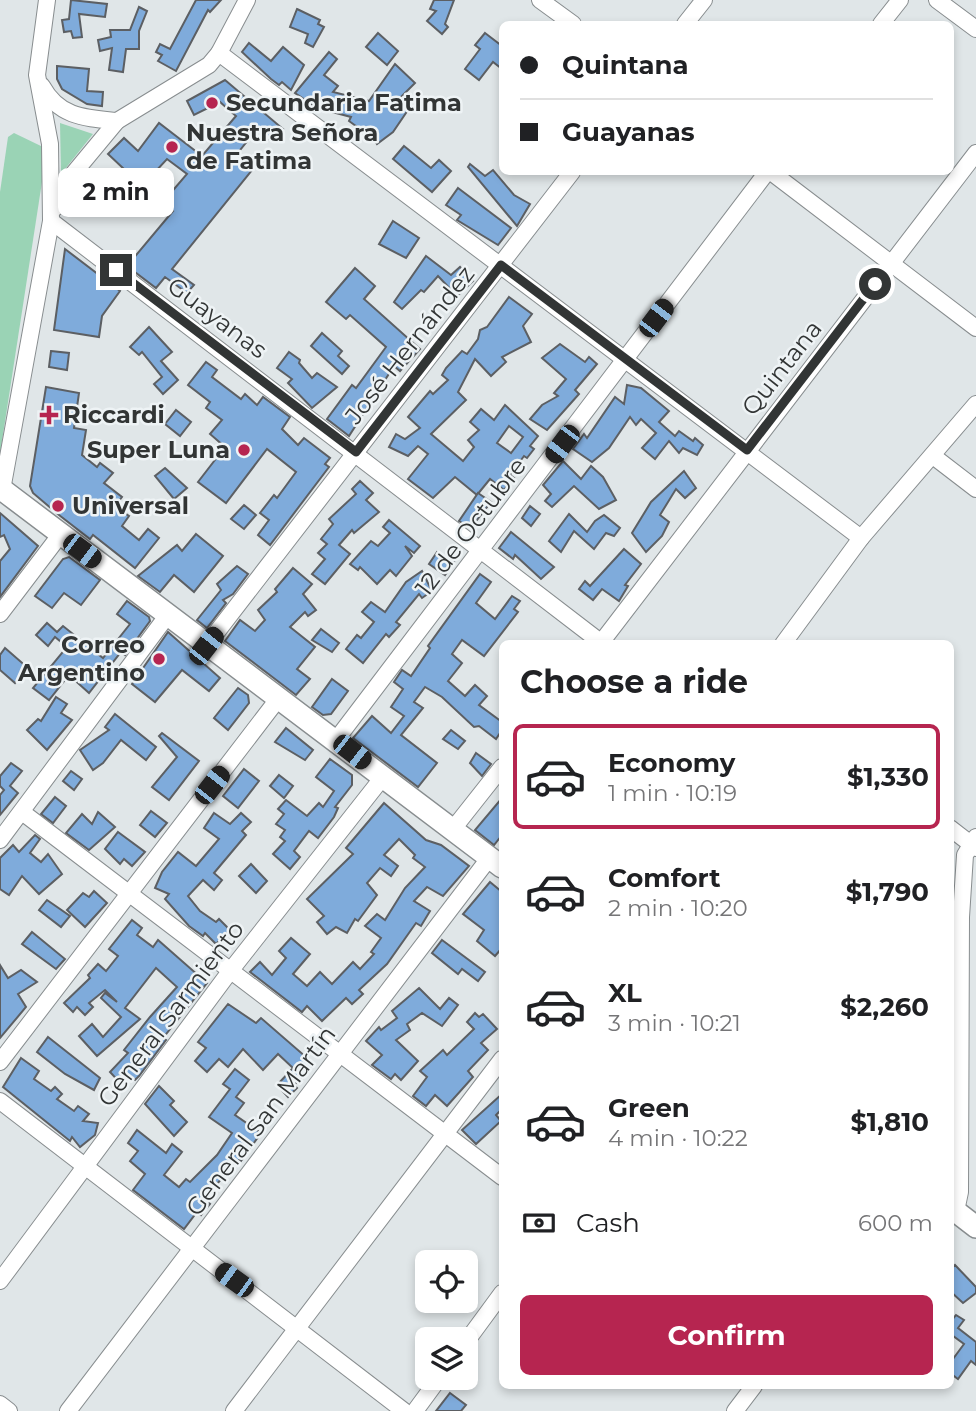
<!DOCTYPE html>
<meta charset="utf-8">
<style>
body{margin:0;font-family:Montserrat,sans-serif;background:#f6f6f6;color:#202124;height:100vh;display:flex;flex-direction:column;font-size:26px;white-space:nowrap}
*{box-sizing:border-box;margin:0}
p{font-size:23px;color:#757577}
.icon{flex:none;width:38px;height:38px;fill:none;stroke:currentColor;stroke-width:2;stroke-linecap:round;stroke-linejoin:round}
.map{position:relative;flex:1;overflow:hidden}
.drawer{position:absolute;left:499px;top:640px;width:455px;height:749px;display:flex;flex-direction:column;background:#fff;border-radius:10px;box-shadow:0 4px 10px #0003}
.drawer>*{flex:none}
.top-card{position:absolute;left:499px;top:21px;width:455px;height:154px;border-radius:10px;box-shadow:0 4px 10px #0003;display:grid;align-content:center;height:154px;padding:0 21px;background:#fff}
.buttons{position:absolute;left:415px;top:1250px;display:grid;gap:14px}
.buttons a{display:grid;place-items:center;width:63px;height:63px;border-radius:10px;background:#fff;box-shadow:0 4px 10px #0003;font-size:35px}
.end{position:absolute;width:32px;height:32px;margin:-16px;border:9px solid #323535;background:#fff;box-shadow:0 0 0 4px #fff}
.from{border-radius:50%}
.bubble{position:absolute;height:49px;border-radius:10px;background:#fff;box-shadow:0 4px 10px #0003;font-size:23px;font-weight:700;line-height:49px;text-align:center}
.car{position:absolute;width:21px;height:42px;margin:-21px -10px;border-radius:9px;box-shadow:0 0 5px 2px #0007;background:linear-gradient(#222 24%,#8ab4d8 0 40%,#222 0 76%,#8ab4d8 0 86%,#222 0)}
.top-card b{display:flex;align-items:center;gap:24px;height:66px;font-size:26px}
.top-card b+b{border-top:2px solid #e0e0e0}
.top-card i{width:18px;height:18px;background:#202124}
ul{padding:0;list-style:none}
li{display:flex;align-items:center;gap:21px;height:105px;margin:0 14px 10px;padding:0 7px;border:4px solid transparent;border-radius:10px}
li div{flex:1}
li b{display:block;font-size:26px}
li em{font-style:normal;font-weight:700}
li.active{border-color:#b62550}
li>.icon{width:63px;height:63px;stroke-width:1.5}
h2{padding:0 21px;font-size:32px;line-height:84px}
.pay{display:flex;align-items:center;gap:18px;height:77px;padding:0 21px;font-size:26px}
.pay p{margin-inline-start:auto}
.button{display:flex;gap:14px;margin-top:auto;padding:14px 21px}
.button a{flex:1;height:80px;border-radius:10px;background:#b62550;color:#fff;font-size:28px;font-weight:700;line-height:80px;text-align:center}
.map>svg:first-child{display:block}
</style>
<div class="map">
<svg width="976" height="1411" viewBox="0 0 976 1411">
<rect width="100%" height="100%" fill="#e0e6e8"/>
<g fill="#9ad3b5">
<polygon points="60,123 93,134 61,174"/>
<polygon points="14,133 43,147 44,169 0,454 0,192 8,137"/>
</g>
<g fill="#7fabdb" stroke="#5c5f63" stroke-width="2" fill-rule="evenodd">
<polygon points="71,0 107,4 105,17 79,14 82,37 73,38 71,31 64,32 62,20 69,19"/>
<polygon points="196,0 221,0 210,12 208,10 176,71 158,61 162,55 156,52 160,44 170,49"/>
<polygon points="434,0 454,0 445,24 448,27 442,34 427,21 436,11 430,9"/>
<polygon points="139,7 147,11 139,31 139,49 126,49 123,72 109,70 112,48 100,51 98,40 111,37 110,30 130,30"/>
<polygon points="297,9 320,20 318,24 324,27 313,47 305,43 308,34 290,27"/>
<polygon points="378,33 398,51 387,65 366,47"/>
<polygon points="485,33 502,46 502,69 493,62 479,80 465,69 480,49 475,45"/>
<polygon points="249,43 271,61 283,47 304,65 291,90 282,82 279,85 271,79 242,52"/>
<polygon points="329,52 337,59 324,75 338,86 333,92 369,101 395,64 415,83 397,101 408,110 393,132 377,144 369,132 367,134 349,121 351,117 317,108 295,93"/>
<polygon points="57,66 89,69 87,91 103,92 102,106 87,104 62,89 57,79"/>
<polygon points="225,80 283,129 271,141 257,129 236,155 253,169 172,269 194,285 187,293 165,277 156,288 127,266 173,211 159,198 165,191 169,195 187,174 167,159 142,186 108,154 124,138 138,151 159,123 202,156 236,116 220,102 194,115 187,101"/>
<polygon points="404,146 431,168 439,160 451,171 432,192 393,159"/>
<polygon points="470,164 485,176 493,170 514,195 530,204 517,226 468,167"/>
<polygon points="458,188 511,228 498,245 457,220 461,215 446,205"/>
<polygon points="393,221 419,238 406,258 379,244"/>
<polygon points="65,249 120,291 102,316 99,337 54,330"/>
<polygon points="426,256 451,275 460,267 473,281 457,296 438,276 424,292 421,290 402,309 394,302"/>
<polygon points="355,268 375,286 364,299 420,349 400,371 394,366 349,436 327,419 352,385 356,388 386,347 350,315 346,319 326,302"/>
<path d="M509,297L532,314L523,326L531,342L502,357L506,362L491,376L475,359L458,392L466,400L431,434L463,461L474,447L468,440L479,430L470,422L481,409L494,420L505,405L538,436L530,446L534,449L527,458L524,456L510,475L514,478L504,490L490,479L477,495L455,477L433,498L408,479L428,454L418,446L408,456L389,447L396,434L405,439L420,428L408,417L430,391L433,394L448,380L442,375L446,368L462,351L467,354L478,339L480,330L487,327ZM509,426L523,437L511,453L497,443Z"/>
<polygon points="149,327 172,352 161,361 178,380 163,394 154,384 162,377 142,352 139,355 130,347"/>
<polygon points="322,333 342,351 338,356 349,366 342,374 311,346"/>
<polygon points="560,344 585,362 589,357 597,364 575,390 579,394 547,430 530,419 542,405 558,396 554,393 566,379 542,358"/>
<polygon points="51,351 69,353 67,370 49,367"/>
<polygon points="289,352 300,360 299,363 312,378 317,373 337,387 312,408 288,383 292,379 277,368"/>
<polygon points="206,362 217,370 212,377 241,399 245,394 257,405 263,397 290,417 282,429 298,445 304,438 330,458 325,464 329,467 270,545 258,535 269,520 260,513 274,495 277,498 296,472 267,449 226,503 198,482 225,447 210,434 222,420 206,408 210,402 188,385"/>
<polygon points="627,385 641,388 669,411 659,422 675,436 679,431 693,441 695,438 703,445 697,455 683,448 679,453 669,441 655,459 642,448 656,433 641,419 636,425 630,417 609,448 592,462 573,449 584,434 587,438 615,397 624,404"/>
<polygon points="46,387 79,393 74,428 86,430 82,455 97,467 100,463 113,473 104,483 122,497 115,506 129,516 122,526 139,540 148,529 159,538 135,568 93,535 90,539 59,515 33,493 30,486"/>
<polygon points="176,410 191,422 180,436 165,424"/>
<polygon points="563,461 581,479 591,466 603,477 616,500 599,509 574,486 552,507 545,501 551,494 543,485"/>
<polygon points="165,468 187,488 174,499 155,476"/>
<polygon points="684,471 696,488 685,498 676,489 660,515 669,522 662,536 646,552 632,533 651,502"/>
<polygon points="360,481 373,493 366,500 379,512 354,533 352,530 339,545 350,554 325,584 312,574 325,559 318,553 327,544 321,539 333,524 329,519 356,494 352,489"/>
<polygon points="478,493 491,502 473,525 467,526 459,521"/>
<polygon points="244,505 256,515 244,529 231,519"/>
<polygon points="530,506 540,514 531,526 522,518"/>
<polygon points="0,513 38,546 0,597 0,561 10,549 4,535 0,537"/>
<polygon points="569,514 587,532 595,521 604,515 620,528 614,536 606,533 594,549 574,531 561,552 549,541"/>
<polygon points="389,520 420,546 414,553 405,546 412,556 396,576 390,570 377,584 360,567 358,570 350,564 371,541 378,546 390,533 383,527"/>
<polygon points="511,532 554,567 541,579 515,555 513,559 499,548"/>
<polygon points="196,534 223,556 194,592 174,575 160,592 138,576 177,545 182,551"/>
<polygon points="624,549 641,564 625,585 628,586 619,601 602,589 593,600 579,589 585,581 590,586"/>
<polygon points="437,552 454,562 445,575 429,564"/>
<polygon points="69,557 100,580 81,605 64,593 52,608 35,596 63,559"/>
<polygon points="237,566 248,574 233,594 223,600 226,603 207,628 197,620 221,590 217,584"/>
<polygon points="293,568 312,584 303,594 316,610 308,616 305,612 290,627 315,647 297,669 310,679 296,695 225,641 240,620 255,631 265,620 258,610 277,592 275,589"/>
<polygon points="422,571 432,591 422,598 419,594 396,622 400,625 389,637 386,634 363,663 346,649 357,635 361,638 374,622 362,612 371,602 385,612 406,582"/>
<polygon points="480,574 491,582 476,603 495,619 512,596 520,601 514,609 518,612 484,656 462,640 452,654 462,663 448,681 465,696 475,685 487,696 479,705 502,722 502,730 496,739 479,726 474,727 442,697 425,687 414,702 423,708 401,735 437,763 418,787 353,738 372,716 391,733 404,716 391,707 403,689 394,682 402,670 411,676 430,648 428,646"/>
<polygon points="127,601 149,617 150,621 125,655 121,652 89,693 69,675 49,700 33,688 67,647 55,637 48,646 36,635 47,623 57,632 63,626 103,658 130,624 117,614"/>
<polygon points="321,629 339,643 332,652 312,640"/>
<polygon points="168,632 220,678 209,691 182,670 155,702 132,684"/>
<polygon points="5,648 28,668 15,683 0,670 0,655"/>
<polygon points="332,679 348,691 331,714 323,715 312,707"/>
<polygon points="238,688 248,695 249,703 228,730 214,718"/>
<polygon points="56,697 67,704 61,713 72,720 47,750 27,730 38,719 41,721"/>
<polygon points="115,714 156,747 146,760 121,740 103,763 93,770 80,750 109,730 105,727"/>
<polygon points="286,728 313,750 305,760 275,742"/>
<polygon points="451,730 465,741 458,749 443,739"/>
<polygon points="162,733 199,761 169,800 152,787 177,757 159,736"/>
<polygon points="476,753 491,764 482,776 470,763"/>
<polygon points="330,759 352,775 352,785 335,807 338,808 334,817 318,838 309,831 294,851 300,857 290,869 273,854 285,841 280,837 285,830 276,824 284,814 278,809 286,800 307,816 319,803 323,807 334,791 316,777"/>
<polygon points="11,763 22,771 10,786 18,793 0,815 0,795 4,790 0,786 0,776"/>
<polygon points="244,769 259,781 238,808 223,796"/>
<polygon points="71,771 82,779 74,790 63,781"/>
<polygon points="279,775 293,786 284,798 270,786"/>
<polygon points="55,797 66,806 53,823 41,814"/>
<polygon points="502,798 502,835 494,845 475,830"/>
<polygon points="384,803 426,840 441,845 469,866 443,896 427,887 414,901 430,911 421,926 416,923 387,964 359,990 363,994 352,1004 346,998 322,1021 307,1006 302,1012 250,972 260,962 272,975 286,958 279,951 291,938 310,954 293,974 307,986 320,972 332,984 353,962 360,969 374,954 371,952 381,938 365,926 377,914 385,920 405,888 425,867 413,858 415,855 399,839 384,855 398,866 391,876 380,868 367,883 377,895 358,921 355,919 347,933 336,927 327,934 317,922 324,916 307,899 353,854 346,848"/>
<polygon points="151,811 167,823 155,837 140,825"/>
<polygon points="98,812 115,827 89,850 66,833 82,814 92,824"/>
<polygon points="214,813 230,824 241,813 251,822 242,831 246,835 214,873 222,880 214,890 203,880 188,896 200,911 216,922 219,919 230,930 216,944 205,933 203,936 189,926 165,899 169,894 155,888 162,872 178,852 196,866 219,839 204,828"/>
<polygon points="118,832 145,852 132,866 124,859 120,864 105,849"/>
<polygon points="35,835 40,839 30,853 41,862 48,854 62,874 39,894 22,876 9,895 0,889 0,858 13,845 19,852"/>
<polygon points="251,864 267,881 256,893 239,876"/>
<polygon points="490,882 502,892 502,948 495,956 477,941 484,930 463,914"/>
<polygon points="94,891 107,903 85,927 67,910 83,893 89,897"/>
<polygon points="47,900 70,916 61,927 39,910"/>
<polygon points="132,920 142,928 137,935 153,947 158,940 207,983 163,1038 166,1040 139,1076 135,1080 130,1076 123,1086 110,1072 128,1053 124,1050 150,1017 177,987 156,968 125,1008 140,1019 97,1056 79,1036 92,1024 103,1037 121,1017 101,998 105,993 117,1002 105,990 89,1003 93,1007 85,1015 77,1007 73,1012 64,1003 90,978 88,975 98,964 106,971 118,956 109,949"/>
<polygon points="32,932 65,959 56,969 22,944"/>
<polygon points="442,940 485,972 478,981 462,969 458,974 432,953"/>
<polygon points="0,965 8,978 21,970 37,982 18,994 26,1007 0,1038"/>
<polygon points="419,988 440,1009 449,998 458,1005 442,1026 422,1013 407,1024 410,1030 396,1040 418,1061 401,1080 395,1074 391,1079 372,1065 382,1055 366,1041 379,1027 381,1030 397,1018 392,1011"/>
<polygon points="228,1004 256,1023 261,1018 314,1064 294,1085 297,1088 288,1097 277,1085 293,1068 278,1054 263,1070 243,1049 228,1067 219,1059 207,1072 195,1061 206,1048 198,1042"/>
<polygon points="475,1013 479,1017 483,1014 497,1029 481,1043 488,1050 468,1071 473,1077 447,1106 435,1095 426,1106 413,1096 427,1077 420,1071 443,1050 447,1055 474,1029 467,1022"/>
<polygon points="48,1037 100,1078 94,1090 65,1074 37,1052"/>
<polygon points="21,1058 39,1071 34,1079 51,1091 55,1087 62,1094 57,1099 74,1111 78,1106 89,1114 83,1121 98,1123 95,1135 80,1147 72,1137 70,1141 3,1087"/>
<polygon points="235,1069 249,1080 236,1097 244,1103 235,1115 261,1133 241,1161 239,1160 214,1187 205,1200 210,1204 201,1215 197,1212 184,1229 133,1190 145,1174 130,1161 138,1151 128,1143 137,1130 166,1153 172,1144 182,1152 164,1175 179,1187 186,1179 190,1182 217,1155 232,1133 209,1117 230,1089 223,1084"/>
<polygon points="159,1086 174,1101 170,1105 187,1122 174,1136 145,1104"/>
<polygon points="502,1094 502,1109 496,1115 501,1121 476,1144 462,1130"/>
<polygon points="955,1265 976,1287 976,1293 963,1303 950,1291 950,1270"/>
<polygon points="956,1315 964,1320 958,1328 976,1342 976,1365 971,1361 958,1379 950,1373 950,1363 964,1344 953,1336 950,1340 950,1322"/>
<polygon points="450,1393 466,1405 461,1411 436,1411"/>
</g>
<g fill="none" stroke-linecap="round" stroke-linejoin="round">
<g stroke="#888d8f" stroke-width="18">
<g id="minor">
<polyline points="540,0 573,24"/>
<polyline points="937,0 976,29"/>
<polyline points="685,24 704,0"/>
<polyline points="881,24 900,0"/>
<polyline points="219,53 861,538"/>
<path d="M42,86C59,117 84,118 117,121"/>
<polyline points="771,172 976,328"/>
<polyline points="55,208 68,180 117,121 209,65 219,53 247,0"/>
<polyline points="51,221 603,644"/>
<polyline points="933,456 976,489"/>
<polyline points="2,490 51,221 50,144 37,75 47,0"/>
<polyline points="0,614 60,535"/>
<polyline points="600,644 976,153"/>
<polyline points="783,644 861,538 976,404"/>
<polyline points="206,646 572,172"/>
<polyline points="336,740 767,172"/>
<polyline points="22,812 502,1177"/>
<polyline points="950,828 976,848"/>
<polyline points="453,829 502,767"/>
<polyline points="0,840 167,616"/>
<polyline points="0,1062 278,699"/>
<polyline points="0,1101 404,1411"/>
<polyline points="956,1211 960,1192 961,917 965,855 976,837"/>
<polyline points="0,1281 231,970 383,777"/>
<polyline points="466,1342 502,1293"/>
<polyline points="0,1404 9,1411"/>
<polyline points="68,1411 490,857"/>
<polyline points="234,1411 502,1059"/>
<polyline points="415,1411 440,1377"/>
<polyline points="735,1411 754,1386"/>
</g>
</g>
<g stroke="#888d8f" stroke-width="24">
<g id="major">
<polyline points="0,488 502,867"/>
<polyline points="950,1207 976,1227"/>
</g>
</g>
<use href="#minor" stroke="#fff" stroke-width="16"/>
<use href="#major" stroke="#fff" stroke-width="21"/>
</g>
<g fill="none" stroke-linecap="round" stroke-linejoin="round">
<polyline stroke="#323535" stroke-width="9" points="116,270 356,452 501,265 747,450 875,284"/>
</g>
<g fill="#b62550" stroke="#eef3f5" stroke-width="2.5">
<circle cx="212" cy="103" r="7"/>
<circle cx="172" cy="147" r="7"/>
<path d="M45.5 404.5h7v7h7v7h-7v7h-7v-7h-7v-7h7z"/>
<circle cx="244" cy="450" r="7"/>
<circle cx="58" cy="506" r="7"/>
<circle cx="159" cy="659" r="7"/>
</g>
<g text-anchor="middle" stroke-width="5" stroke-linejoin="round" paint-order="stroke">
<g font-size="24" font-weight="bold" fill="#323535" stroke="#eef3f5" text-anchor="start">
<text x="226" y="111">Secundaria Fatima</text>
<text x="186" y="141">Nuestra Señora<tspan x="186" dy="28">de Fatima</tspan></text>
<text x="63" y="423">Riccardi</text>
<text x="230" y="458" text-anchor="end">Super Luna</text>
<text x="72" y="514">Universal</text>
<text x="145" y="653" text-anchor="end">Correo<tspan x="145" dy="28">Argentino</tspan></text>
</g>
<g font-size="24" fill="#323535" stroke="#eef3f5">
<text transform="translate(217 318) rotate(37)" y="8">Guayanas</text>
<text transform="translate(410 345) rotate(-52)" y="8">José Hernández</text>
<text transform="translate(782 368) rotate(-52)" y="8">Quintana</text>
<text transform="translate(471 527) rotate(-53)" y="8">12 de Octubre</text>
<text transform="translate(171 1014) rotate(-53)" y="8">General Sarmiento</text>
<text transform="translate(261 1121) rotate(-53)" y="8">General San Martín</text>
</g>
</g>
</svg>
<div class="buttons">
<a><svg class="icon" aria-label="locate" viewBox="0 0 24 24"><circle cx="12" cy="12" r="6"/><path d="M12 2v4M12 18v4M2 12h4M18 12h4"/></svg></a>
<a><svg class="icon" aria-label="layers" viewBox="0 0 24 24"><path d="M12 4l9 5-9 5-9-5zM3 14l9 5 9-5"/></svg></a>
</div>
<i class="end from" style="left:875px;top:284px"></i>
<i class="end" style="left:116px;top:270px"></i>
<div class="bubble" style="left:58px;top:168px;width:116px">2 min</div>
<i class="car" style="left:656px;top:318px;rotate:37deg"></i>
<i class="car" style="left:562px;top:444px;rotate:217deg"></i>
<i class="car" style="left:82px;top:551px;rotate:127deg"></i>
<i class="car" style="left:206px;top:646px;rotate:38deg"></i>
<i class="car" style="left:352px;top:752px;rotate:128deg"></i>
<i class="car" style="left:212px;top:785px;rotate:38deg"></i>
<i class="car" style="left:234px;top:1280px;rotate:306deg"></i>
<div class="top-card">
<b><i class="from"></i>Quintana</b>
<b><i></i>Guayanas</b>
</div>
<section class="drawer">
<h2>Choose a ride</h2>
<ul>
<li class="active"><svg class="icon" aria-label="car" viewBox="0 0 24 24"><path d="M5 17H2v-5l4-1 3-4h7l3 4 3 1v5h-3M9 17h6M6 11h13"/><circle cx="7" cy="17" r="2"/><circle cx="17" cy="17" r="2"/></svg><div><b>Economy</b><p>1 min · 10:19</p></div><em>$1,330</em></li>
<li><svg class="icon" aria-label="car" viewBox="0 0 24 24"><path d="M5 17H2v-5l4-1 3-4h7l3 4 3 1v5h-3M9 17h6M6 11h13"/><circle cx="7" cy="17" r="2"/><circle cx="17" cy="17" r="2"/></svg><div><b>Comfort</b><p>2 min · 10:20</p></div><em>$1,790</em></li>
<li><svg class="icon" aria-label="car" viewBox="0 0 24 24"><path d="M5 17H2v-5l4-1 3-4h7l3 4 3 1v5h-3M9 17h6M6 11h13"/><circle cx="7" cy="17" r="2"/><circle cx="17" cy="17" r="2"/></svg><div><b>XL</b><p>3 min · 10:21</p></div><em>$2,260</em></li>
<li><svg class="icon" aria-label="car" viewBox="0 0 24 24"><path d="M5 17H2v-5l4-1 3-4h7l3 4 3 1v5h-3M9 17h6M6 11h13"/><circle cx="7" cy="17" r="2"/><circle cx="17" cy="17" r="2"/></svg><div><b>Green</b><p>4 min · 10:22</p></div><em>$1,810</em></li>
</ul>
<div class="pay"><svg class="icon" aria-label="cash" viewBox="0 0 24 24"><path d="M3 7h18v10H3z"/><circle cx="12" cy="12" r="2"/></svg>Cash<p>600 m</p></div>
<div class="button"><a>Confirm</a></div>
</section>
</div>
